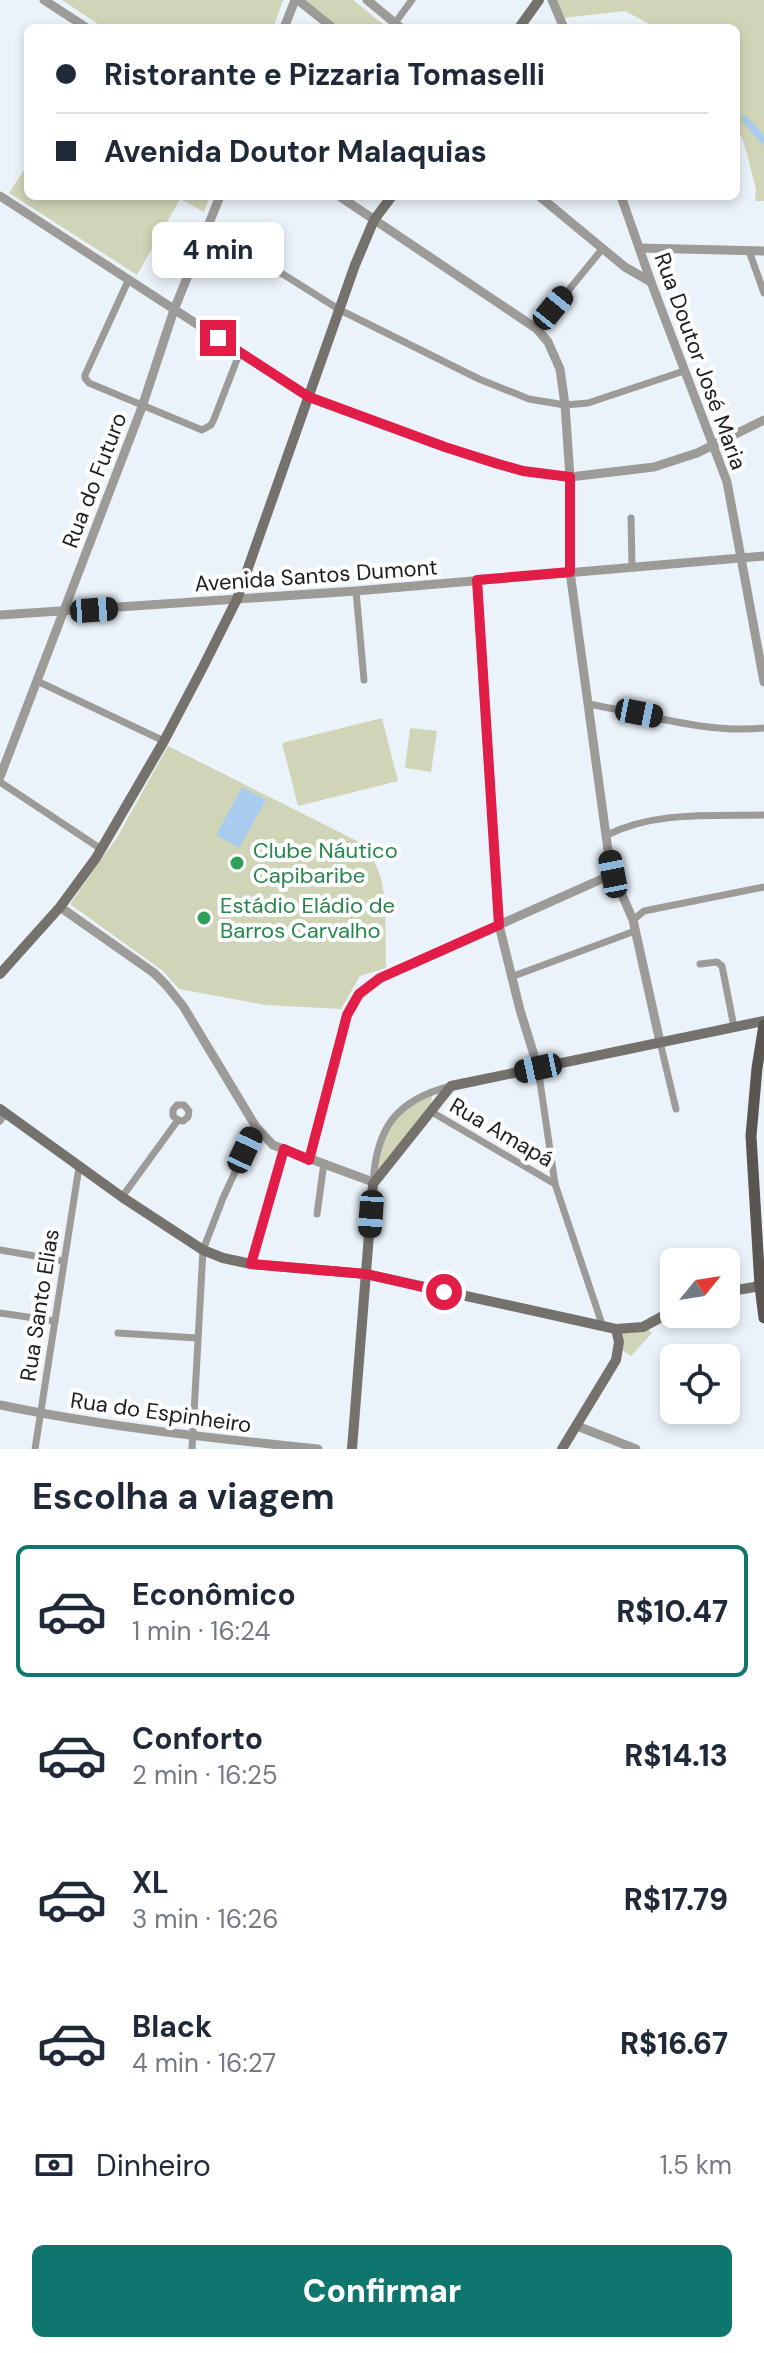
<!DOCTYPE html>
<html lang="pt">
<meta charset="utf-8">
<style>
body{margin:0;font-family:"DM Sans",sans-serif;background:#f6f6f7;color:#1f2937;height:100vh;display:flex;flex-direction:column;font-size:30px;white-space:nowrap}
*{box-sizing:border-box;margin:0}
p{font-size:26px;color:#747a83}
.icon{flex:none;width:44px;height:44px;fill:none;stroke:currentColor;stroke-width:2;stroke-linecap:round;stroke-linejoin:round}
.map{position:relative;height:1449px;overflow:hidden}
.side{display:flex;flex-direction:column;background:#fff;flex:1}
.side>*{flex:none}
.hud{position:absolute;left:24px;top:24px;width:716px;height:176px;border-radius:12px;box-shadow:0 4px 12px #0003;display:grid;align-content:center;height:176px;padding:0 32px;background:#fff}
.needle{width:52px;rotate:60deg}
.buttons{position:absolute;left:660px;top:1248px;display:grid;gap:16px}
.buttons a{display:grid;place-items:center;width:80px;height:80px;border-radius:12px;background:#fff;box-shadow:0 4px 12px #0003;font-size:40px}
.end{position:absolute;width:36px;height:36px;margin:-18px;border:10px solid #e11d48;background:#fff;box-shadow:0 0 0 4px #fff}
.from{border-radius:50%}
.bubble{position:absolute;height:56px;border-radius:12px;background:#fff;box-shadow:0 4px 12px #0003;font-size:26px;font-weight:800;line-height:56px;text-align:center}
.car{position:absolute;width:24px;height:48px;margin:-24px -12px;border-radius:10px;box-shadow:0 0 6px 2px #0007;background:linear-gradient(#222 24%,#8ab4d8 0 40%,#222 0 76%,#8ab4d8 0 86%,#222 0)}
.hud b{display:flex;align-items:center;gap:28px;height:76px;font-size:30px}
.hud b+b{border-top:2px solid #e0e1e3}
.hud i{width:20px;height:20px;background:#1f2937}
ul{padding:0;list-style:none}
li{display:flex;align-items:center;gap:24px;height:132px;margin:0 16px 12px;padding:0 16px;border:4px solid transparent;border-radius:12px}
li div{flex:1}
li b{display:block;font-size:30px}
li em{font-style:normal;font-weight:800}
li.current{border-color:#0f766e}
li>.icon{width:72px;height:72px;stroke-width:1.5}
h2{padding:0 32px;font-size:36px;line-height:96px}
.pay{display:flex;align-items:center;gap:20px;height:88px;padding:0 32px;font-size:30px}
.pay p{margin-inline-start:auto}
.cta{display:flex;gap:16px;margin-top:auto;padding:16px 32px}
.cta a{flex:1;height:92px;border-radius:12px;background:#0f766e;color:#fff;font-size:32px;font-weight:800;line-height:92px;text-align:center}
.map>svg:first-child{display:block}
</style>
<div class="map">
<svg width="764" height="1449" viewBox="0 0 764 1449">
<rect width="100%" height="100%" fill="#ebf3fa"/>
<g fill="#d1d5b8">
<polygon points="62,0 283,0 273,28 104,28"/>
<polygon points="302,0 353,0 388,28 336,28"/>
<polygon points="555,0 764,0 764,201 755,201 756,189 744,143 736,126 736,28 657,28 625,11 563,18"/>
<polygon points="28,164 28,196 210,196 204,212 180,199 137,275 9,193"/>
<polygon points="382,718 398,781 298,806 282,743"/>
<polygon points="410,728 437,731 431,772 405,768"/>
<polygon points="168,746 369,847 381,878 385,900 386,968 360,976 341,1009 265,1005 179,989 163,971 70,904 118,836"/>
<path d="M432,1096L431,1104L378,1173C375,1137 398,1107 432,1096Z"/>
<polygon points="647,1328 652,1333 631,1356 621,1349 616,1329"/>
</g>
<polygon fill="#a8cbee" points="242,787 266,800 239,848 216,835"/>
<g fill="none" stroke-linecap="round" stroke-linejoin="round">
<polyline stroke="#a8cbee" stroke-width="7" points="745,119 764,141"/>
<g stroke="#9d9b98" stroke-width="7">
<polyline points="395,23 412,0"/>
<polyline points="208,227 340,310 479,379 529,399 565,405 588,403 684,371"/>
<polyline points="749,251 764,293"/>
<polyline points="128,281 85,375 85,378 89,383 202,430 211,425 214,419 240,352"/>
<polyline points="537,329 603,248"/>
<polyline points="631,518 632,566"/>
<polyline points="356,591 364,680"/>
<polyline points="37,681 164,741"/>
<path d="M589,704C644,714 708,734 764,728"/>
<polyline points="0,782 101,849"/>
<path d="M607,835C655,811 712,816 764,815"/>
<polyline points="633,920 644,911 764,887"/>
<polyline points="700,964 717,962 722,966 734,1027"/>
<polyline points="511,977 635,931"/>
<polyline points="660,1042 676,1109"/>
<polyline points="538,1068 555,1184 603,1327"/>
<polyline points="430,1111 555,1184"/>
<polyline points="0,1121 5,1114"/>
<path d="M373,1184C376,1128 396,1100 451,1086"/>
<polyline points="122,1197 178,1120 183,1121 188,1117 189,1111 184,1105 177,1105 173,1110 173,1116 178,1120"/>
<polyline points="317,1214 324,1163"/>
<polyline points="0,1250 64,1261"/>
<polyline points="251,1264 284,1149"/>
<polyline points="0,1313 55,1321"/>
<polyline points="118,1333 197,1338"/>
<polyline points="35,1449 79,1167"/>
<polyline points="192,1449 203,1250 223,1198 256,1127"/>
</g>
<g stroke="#9d9b98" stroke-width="9">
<polyline points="44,0 87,28"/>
<polyline points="298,0 333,28"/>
<polyline points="367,0 401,28"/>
<polyline points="552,0 564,28"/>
<polyline points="284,28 295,0"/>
<polyline points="0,196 309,397 445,447 523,471 570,477 654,467 697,453 764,420"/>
<polyline points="339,196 537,329 548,342 560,369 565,405 570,477 570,572 608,850 613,874 633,920 660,1042"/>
<polyline points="539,196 625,267 651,282"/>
<polyline points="621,196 651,282 727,482 764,682"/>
<polyline points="640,248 764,251"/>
<polyline points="477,580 499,925 520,1010 538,1068"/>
<polyline points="0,615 356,591 764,556"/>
<polyline points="0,777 142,407 174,310 220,196"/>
<polyline points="60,907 154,973 166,985 183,1006 256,1127 273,1145 373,1182"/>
<polyline points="309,1160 347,1015 359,994 380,978 613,874"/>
<path d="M0,1405C105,1427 211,1438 318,1449"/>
<polyline points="577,1426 636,1449"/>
</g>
<g stroke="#75726d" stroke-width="10">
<polyline points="519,28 539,0"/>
<polyline points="0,974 60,907 96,858 164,741 203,667 237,599 355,265 374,220 392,196"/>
<polyline points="0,1109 122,1197 203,1250 223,1258 251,1264 366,1274 616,1329 643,1327 674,1310"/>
<polyline points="726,1292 760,1286"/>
<polyline points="352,1449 373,1184 451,1086 764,1021"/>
<polyline points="562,1449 616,1360 619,1342 616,1329"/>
</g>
<polyline stroke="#595550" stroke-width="11" points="764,1025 757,1068 751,1136 760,1286 764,1318"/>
</g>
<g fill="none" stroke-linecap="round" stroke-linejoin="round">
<polyline stroke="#e11d48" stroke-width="10" points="218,338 309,397 445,447 498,464 523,471 570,477 570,572 477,580 499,925 380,978 359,994 347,1015 309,1160 284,1149 251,1264 366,1274 444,1292"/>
</g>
<g fill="#2e9e5b" stroke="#fff" stroke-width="3">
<circle cx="237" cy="863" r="8"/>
<circle cx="204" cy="918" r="8"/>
</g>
<g text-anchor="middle" stroke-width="8" stroke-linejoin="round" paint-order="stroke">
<g font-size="22" fill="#1b1d20" stroke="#fff">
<text transform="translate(701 361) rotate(70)" y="8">Rua Doutor José Maria</text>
<text transform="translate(94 480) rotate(-69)" y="8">Rua do Futuro</text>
<text transform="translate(316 575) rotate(-4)" y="8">Avenida Santos Dumont</text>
<text transform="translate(502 1132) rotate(30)" y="8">Rua Amapá</text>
<text transform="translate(39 1305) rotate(-81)" y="8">Rua Santo Elias</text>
<text transform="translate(161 1412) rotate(8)" y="8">Rua do Espinheiro</text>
</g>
<g font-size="22" fill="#27864d" stroke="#fff" text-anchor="start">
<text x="253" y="858">Clube Náutico<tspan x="253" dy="25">Capibaribe</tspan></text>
<text x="220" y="913">Estádio Eládio de<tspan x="220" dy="25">Barros Carvalho</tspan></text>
</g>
</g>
</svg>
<div class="buttons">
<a><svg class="needle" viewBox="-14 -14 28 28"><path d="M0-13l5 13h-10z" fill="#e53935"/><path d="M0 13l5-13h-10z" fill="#747a83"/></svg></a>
<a><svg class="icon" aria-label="locate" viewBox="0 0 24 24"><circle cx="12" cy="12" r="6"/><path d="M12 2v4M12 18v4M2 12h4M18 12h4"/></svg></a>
</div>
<i class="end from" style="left:444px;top:1292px"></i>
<i class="end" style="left:218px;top:338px"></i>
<div class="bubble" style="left:152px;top:222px;width:132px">4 min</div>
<i class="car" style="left:553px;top:308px;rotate:39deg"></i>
<i class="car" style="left:94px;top:610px;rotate:86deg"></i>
<i class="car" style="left:639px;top:713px;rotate:101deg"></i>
<i class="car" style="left:613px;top:874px;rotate:349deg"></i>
<i class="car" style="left:538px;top:1068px;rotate:258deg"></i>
<i class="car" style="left:245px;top:1150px;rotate:25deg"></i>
<i class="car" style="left:371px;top:1214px;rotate:184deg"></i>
<div class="hud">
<b><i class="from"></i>Ristorante e Pizzaria Tomaselli</b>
<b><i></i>Avenida Doutor Malaquias</b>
</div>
</div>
<section class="side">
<h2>Escolha a viagem</h2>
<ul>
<li class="current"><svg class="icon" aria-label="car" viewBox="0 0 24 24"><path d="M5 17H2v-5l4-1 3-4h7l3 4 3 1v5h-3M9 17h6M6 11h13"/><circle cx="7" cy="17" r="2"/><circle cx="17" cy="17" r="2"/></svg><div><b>Econômico</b><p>1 min · 16:24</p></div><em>R$10.47</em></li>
<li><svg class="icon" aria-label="car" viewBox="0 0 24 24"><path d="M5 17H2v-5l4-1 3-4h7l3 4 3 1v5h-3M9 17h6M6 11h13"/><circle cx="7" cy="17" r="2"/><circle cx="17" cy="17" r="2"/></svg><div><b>Conforto</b><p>2 min · 16:25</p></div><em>R$14.13</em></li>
<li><svg class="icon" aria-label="car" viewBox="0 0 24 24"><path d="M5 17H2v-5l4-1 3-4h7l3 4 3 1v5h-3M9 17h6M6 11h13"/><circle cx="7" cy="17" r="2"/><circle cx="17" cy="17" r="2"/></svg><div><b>XL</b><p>3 min · 16:26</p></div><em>R$17.79</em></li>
<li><svg class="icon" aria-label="car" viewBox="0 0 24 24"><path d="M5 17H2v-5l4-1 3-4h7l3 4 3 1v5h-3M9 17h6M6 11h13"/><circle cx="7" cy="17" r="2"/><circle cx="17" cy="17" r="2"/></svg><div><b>Black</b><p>4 min · 16:27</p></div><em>R$16.67</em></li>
</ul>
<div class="pay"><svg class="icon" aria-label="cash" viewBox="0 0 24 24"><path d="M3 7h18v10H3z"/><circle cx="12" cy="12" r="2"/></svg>Dinheiro<p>1.5 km</p></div>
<div class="cta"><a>Confirmar</a></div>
</section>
